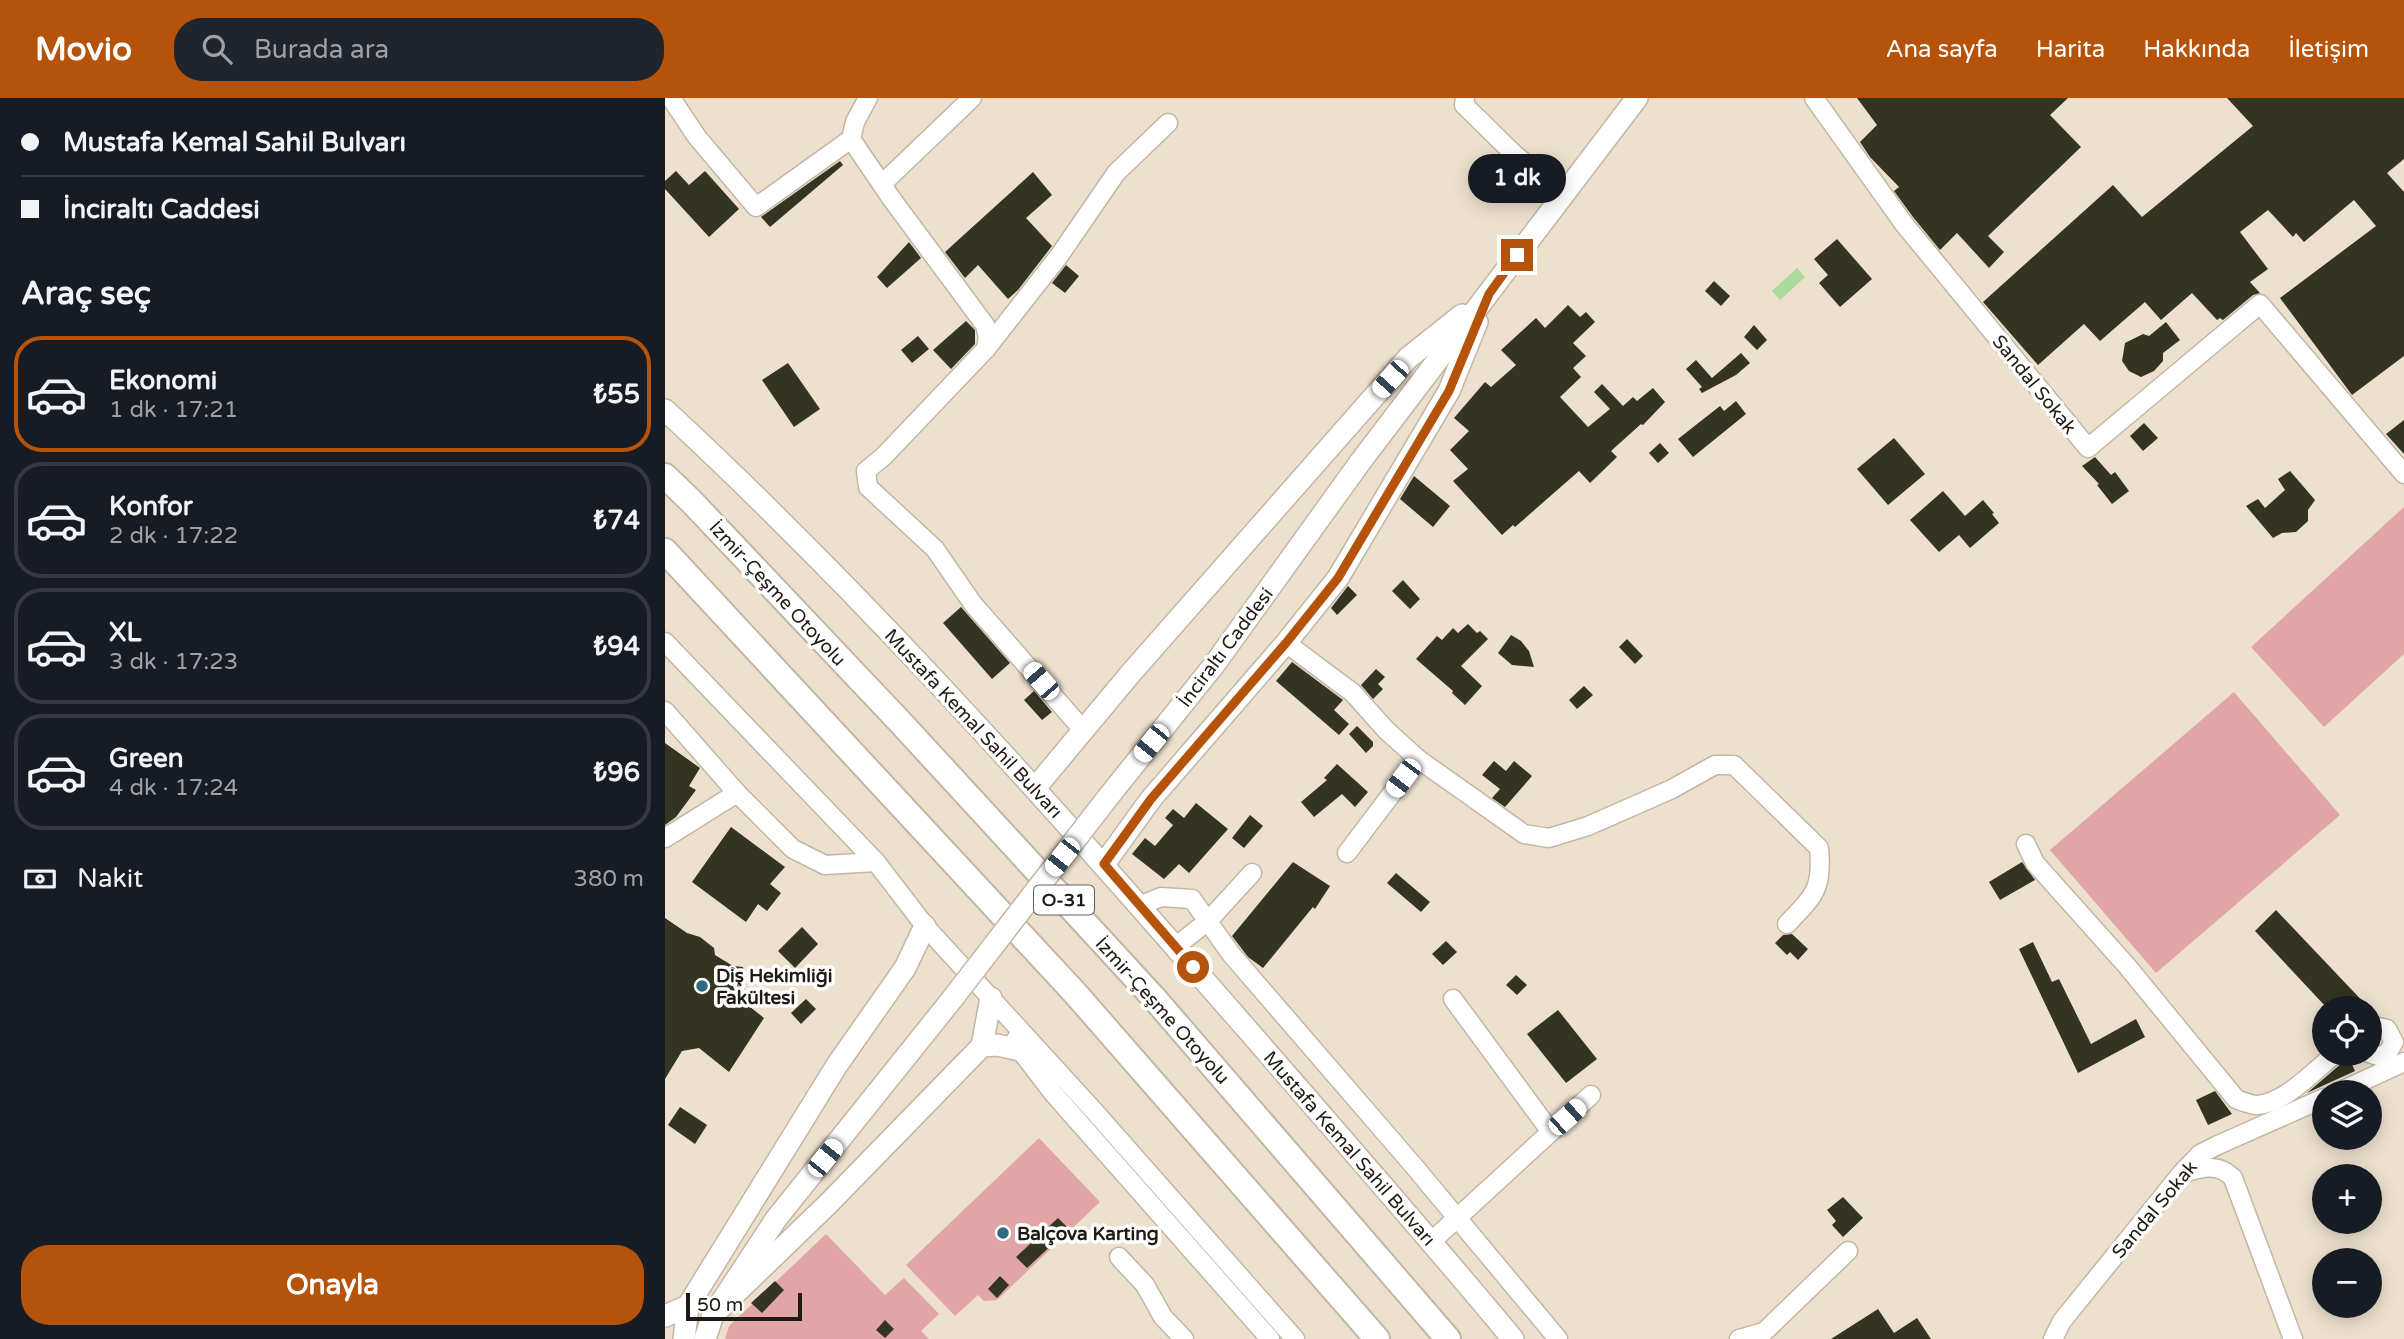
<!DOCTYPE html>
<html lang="tr">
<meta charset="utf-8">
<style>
body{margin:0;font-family:"Varela Round",sans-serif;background:#20242c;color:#f1f3f6;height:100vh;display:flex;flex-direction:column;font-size:26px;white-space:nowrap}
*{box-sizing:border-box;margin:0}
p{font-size:23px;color:#9ea1a6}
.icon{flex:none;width:38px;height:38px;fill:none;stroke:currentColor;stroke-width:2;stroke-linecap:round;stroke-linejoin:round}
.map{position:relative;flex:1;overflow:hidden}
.sheet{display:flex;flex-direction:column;background:#171b24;width:665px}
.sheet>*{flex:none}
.top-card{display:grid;align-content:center;height:154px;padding:0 21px;background:#171b24}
.buttons{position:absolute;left:1647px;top:898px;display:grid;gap:14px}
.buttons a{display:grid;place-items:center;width:70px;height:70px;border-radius:50%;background:#171b24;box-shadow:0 4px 18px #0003;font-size:35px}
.scale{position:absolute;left:21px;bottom:18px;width:116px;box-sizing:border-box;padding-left:7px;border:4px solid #1f1b14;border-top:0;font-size:19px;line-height:24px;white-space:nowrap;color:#1f1b14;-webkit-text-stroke:5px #fff;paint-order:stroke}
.end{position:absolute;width:32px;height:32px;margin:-16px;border:9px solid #b45309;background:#fff;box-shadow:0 0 0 4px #fff}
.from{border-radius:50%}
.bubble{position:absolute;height:49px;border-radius:24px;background:#171b24;box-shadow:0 4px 18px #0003;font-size:23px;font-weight:700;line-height:49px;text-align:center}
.car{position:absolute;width:21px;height:42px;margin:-21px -10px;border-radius:9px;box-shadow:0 0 5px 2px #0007;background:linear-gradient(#fff 24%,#345 0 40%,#fff 0 76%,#345 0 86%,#fff 0)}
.top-card b{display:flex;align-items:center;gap:24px;height:66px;font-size:26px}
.top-card b+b{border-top:2px solid #363941}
.top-card i{width:18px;height:18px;background:#f1f3f6}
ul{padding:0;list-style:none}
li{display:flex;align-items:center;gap:21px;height:116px;margin:0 14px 10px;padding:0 7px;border:4px solid #363941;border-radius:28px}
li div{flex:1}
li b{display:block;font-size:26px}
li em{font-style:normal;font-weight:700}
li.active{border-color:#b45309}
li>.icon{width:63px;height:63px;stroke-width:1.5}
h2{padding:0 21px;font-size:32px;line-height:84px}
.pay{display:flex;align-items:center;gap:18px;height:77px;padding:0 21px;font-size:26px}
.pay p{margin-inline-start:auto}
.primary-button{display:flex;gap:14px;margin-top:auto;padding:14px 21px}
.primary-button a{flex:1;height:80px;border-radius:28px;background:#b45309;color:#fff;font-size:28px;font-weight:700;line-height:80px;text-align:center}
header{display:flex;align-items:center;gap:42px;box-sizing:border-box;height:98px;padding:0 35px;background:#b45309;color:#fff}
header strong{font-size:33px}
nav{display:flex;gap:38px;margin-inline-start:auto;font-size:24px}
.search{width:490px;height:63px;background:#20242c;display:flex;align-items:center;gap:18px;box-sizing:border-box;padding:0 24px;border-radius:28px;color:#9ea1a6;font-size:26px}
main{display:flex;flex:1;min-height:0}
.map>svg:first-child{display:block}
</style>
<header>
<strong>Movio</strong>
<div class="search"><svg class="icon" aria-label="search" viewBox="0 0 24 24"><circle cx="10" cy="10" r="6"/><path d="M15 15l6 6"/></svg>Burada ara</div>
<nav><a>Ana sayfa</a><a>Harita</a><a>Hakkında</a><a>İletişim</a></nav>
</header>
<main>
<section class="sheet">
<div class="top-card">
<b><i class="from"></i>Mustafa Kemal Sahil Bulvarı</b>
<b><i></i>İnciraltı Caddesi</b>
</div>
<h2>Araç seç</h2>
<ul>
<li class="active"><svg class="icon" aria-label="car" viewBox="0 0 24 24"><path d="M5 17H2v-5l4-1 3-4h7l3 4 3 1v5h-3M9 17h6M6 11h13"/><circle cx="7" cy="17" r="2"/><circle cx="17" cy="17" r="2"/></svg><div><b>Ekonomi</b><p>1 dk · 17:21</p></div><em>₺55</em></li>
<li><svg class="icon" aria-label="car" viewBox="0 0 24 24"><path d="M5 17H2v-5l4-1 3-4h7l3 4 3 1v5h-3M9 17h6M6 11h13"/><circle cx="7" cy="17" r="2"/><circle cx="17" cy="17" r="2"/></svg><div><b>Konfor</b><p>2 dk · 17:22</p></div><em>₺74</em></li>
<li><svg class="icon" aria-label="car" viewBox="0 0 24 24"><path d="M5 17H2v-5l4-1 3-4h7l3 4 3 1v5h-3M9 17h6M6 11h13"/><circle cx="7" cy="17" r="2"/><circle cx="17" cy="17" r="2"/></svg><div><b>XL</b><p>3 dk · 17:23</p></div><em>₺94</em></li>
<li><svg class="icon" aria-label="car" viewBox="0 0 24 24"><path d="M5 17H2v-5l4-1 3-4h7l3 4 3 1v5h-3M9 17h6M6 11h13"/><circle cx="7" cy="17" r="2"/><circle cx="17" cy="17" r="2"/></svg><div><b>Green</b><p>4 dk · 17:24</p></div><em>₺96</em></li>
</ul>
<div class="pay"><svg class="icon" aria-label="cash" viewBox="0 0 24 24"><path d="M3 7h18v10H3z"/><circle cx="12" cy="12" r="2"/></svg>Nakit<p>380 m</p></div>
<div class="primary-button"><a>Onayla</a></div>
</section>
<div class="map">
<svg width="1739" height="1241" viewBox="0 0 1739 1241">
<rect width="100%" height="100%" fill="#ede1ce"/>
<g fill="#e0a5a4">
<polygon points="1739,409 1739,556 1659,629 1586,549"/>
<polygon points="1569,594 1675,717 1491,875 1385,752"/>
<polygon points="374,1040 435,1104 332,1202 319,1203 313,1197 290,1218 241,1167"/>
<polygon points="161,1136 220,1197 239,1180 274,1216 256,1233 264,1241 60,1241 64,1228"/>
</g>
<polygon fill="#acda9c" points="1132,170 1140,179 1115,202 1107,193"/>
<g fill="#343423">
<polygon points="1192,0 1403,0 1385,17 1416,49 1323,138 1339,154 1324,170 1292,135 1275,152 1248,119 1229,93 1234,89 1205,59 1195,44 1212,27"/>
<polygon points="1562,0 1739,0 1739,61 1722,75 1739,94 1739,258 1687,297 1615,200 1711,128 1689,102 1639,144 1631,135 1628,139 1603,112 1575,134 1603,171 1585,184 1595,195 1588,197 1558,222 1555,220 1552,222 1527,195 1496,222 1480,204 1435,243 1419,226 1373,267 1318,204 1448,87 1477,119 1588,28"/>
<polygon points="175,63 178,67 105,129 96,119"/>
<polygon points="11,73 24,87 40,73 74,111 44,139 0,91 0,83"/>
<polygon points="368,74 387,97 361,120 387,148 353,192 343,201 313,167 300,180 280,154"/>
<polygon points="1172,141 1207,181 1175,209 1154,185 1163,177 1149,161"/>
<polygon points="244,144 256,160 222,190 212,179"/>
<polygon points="401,167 414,178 400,195 387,185"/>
<polygon points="1049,183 1065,198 1056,208 1040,193"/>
<polygon points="903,207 915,219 921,214 930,224 908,245 921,258 908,270 916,279 895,299 923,329 945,311 929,294 937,286 958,308 968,299 972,303 988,290 1000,304 978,327 976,326 946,353 952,359 925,385 914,373 850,429 848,427 837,437 788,383 803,371 785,352 804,333 789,320 820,284 826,289 851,267 836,252 871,220 880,230"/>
<polygon points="301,223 310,232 310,246 286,271 268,252"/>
<polygon points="1501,224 1515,242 1498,255 1498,263 1489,273 1476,279 1464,273 1457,263 1460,245 1478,236 1484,238"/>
<polygon points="1089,227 1102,242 1092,252 1079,239"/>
<polygon points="253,238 264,251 247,265 236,252"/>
<polygon points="1076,255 1085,265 1071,277 1037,295 1034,291 1037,289 1021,271 1031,262 1047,280"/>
<polygon points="123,265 155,311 129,329 97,282"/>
<polygon points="1071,303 1081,316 1028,359 1013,341 1055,308 1059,313"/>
<polygon points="1739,322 1739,356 1721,336"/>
<polygon points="1479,325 1493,340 1478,353 1465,338"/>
<polygon points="1229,340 1260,376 1223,407 1192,371"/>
<polygon points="995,345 1004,355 993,365 984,355"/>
<polygon points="1430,359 1446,377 1450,374 1464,393 1447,406 1432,387 1434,386 1417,368"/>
<polygon points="1625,373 1650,402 1643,412 1643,423 1631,434 1617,435 1608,440 1581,408 1593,401 1600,410 1620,392 1613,381"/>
<polygon points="749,378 785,408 768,429 735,401"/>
<polygon points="1278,393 1300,418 1318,402 1329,415 1327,416 1334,425 1305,450 1294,437 1274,454 1245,422"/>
<polygon points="738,482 755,501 745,511 727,493"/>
<polygon points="683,488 692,497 672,517 666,510"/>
<polygon points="296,509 345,565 327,581 278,525"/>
<polygon points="803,526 812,535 815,533 823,541 796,568 817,588 800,607 787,595 788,593 751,561 772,538 777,542 788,530 793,535"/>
<polygon points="846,537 856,543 864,553 869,569 847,567 833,555"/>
<polygon points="962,541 978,558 970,566 954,549"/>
<polygon points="627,564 678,602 669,612 684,626 674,637 611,583"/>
<polygon points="711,571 720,579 713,586 718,591 708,601 696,587"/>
<polygon points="919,588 928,597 912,611 904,602"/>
<polygon points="369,593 387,614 377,622 359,602"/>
<polygon points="692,628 708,644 708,648 701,655 684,636"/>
<polygon points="0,645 35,670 24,688 31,692 11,719 0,727"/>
<polygon points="829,663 841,673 849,663 867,678 840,709 827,700 835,691 817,677"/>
<polygon points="672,666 703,694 690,709 677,696 649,719 636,704 662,682 659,680"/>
<polygon points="531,705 563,731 524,775 514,766 499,781 467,756 480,740 490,748 508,727 500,720 508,711 519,720"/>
<polygon points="585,717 598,728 579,750 567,740"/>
<polygon points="66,729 120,769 105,786 116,795 102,813 93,806 81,824 27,784"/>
<polygon points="628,764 665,788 650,811 648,809 598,870 583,859 567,838"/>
<polygon points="1357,764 1370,782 1335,802 1324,784"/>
<polygon points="731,775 765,804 756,814 722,785"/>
<polygon points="1611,812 1704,910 1662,910 1590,833"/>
<polygon points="0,820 22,835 35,839 49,850 50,857 68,868 78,869 80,879 70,897 99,920 64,974 34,950 17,953 0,981"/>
<polygon points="137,829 153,846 130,870 113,853"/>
<polygon points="1127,836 1143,851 1133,862 1125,854 1122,857 1110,845 1118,837"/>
<polygon points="781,843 792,854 778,867 767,856"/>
<polygon points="1368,844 1387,884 1394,881 1426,946 1471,921 1480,939 1413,975 1354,851"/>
<polygon points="851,877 862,887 852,897 841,887"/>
<polygon points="141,901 151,911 136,926 126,915"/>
<polygon points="893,912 932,961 901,985 862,936"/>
<polygon points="1682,956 1690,973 1642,995 1677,965"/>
<polygon points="1550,993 1567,1016 1543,1027 1531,1002"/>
<polygon points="15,1009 42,1027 30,1046 3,1027"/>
<polygon points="1178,1099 1198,1120 1178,1139 1167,1127 1171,1123 1162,1112"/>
<polygon points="393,1120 404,1131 362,1170 351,1159"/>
<polygon points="335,1178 344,1187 332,1200 323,1191"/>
<polygon points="110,1183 119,1192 97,1215 86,1205"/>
<polygon points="1213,1211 1229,1235 1252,1220 1266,1241 1166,1241"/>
<polygon points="220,1222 229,1231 220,1240 211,1232"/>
</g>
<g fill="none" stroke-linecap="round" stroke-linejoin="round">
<g stroke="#c2b6a4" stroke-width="21">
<g id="minor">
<polyline points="6,0 32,39 91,109 186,41"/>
<polyline points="203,0 190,24 186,41 226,100 320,227 323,239 321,251"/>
<polyline points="800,0 799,7 850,57 881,82 894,99"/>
<polyline points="1149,0 1239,126 1423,350 1595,206 1739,376"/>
<polyline points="217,86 307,0"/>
<polyline points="0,544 211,764 260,828 430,1014 630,1241"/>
<polyline points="621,545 688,595 721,632 753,661 682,755"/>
<polyline points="0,613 72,695 128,751 160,767 211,764"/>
<polyline points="418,632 308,506 270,451 203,389 201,373 219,358 321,251 394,158 451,75 503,25"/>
<path d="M753,661L859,736L884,740L923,728L1007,691L1050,667H1069L1154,750C1158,791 1149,798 1122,826"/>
<polyline points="0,740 72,695"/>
<path d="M1361,746L1370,765L1462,868L1571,1001C1577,1003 1585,1007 1592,1007C1619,1006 1650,972 1670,956"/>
<polyline points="474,808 496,799 527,801 566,856 748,1067 893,1241"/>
<polyline points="510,849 543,823 587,775"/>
<polyline points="788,901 886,1034"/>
<polyline points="1704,932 1713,929 1722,931 1729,944 1722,956 1713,958 1704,955"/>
<polyline points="351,941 355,952 388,995 605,1241"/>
<polyline points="1674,994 1739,964"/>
<path d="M1519,1075C1537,1069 1554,1065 1568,1080L1628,1241"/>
<polyline points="767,1143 926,997"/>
<polyline points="454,1159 480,1187 498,1219 519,1241"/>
<polyline points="1074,1241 1099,1234 1183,1153"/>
<polyline points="1388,1241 1397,1223 1516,1076 1535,1056 1553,1047 1659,1000"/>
</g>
</g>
<g stroke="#c2b6a4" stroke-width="24">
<g id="major">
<path d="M0,312C187,485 358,675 526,867C634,991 743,1115 848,1241"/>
<polyline points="371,689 466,575 743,260 797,217"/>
<polyline points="444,698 549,567 696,363 972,0"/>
<polyline points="439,766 486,701 621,545 673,480 784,293 812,224"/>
<polyline points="317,948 332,947 355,952"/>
<polyline points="48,1217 163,1106 317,948 326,900"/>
<polyline points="0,1218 23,1208"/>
<polyline points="19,1241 23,1208 172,967 240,870 260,828"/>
<polyline points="40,1241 48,1217 111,1121 288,900"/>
</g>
</g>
<g stroke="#c2b6a4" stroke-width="28">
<g id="highway">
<polyline points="0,378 26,403 237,626 489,900 783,1241"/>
<polyline points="0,453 410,895 712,1241"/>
</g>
</g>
<use href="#minor" stroke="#fff" stroke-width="18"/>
<use href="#major" stroke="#fff" stroke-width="21"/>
<use href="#highway" stroke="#fff" stroke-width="24"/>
<g stroke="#c2b6a4" stroke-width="24" stroke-linecap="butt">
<polyline id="major-bridge" points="288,900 444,698"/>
</g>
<use href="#major-bridge" stroke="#fff" stroke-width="21"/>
</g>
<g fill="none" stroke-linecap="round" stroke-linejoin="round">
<polyline stroke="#b45309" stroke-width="9" points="528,869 439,766 486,701 621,545 673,480 784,293 824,196 852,157"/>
</g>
<g fill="#2e6a82" stroke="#fff" stroke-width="2.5">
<circle cx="37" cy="888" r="7"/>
<circle cx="338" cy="1135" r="7"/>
</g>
<g text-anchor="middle" stroke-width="7" stroke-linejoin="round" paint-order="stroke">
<rect fill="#fff" stroke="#625f5a" stroke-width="2" x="369" y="787.5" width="60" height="29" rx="5"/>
<g font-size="18" font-weight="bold" fill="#1f1b14">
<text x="399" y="808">O-31</text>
</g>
<g font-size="19" fill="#1f1b14" stroke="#fff">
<text transform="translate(1370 286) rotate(51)" y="7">Sandal Sokak</text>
<text transform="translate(113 495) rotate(47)" y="7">İzmir-Çeşme Otoyolu</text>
<text transform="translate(560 549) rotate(-53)" y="7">İnciraltı Caddesi</text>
<text transform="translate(309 625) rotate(47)" y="7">Mustafa Kemal Sahil Bulvarı</text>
<text transform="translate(498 912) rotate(48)" y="7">İzmir-Çeşme Otoyolu</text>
<text transform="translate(685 1050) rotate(49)" y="7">Mustafa Kemal Sahil Bulvarı</text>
<text transform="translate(1489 1111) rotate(-50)" y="7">Sandal Sokak</text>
</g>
<g font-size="19" font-weight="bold" fill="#1f1b14" stroke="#fff" text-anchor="start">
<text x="51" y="884">Diş Hekimliği<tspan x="51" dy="22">Fakültesi</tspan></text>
<text x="352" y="1142">Balçova Karting</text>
</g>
</g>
</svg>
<div class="buttons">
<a><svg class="icon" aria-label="locate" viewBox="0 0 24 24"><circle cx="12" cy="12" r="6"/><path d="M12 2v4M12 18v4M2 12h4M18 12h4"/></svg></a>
<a><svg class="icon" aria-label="layers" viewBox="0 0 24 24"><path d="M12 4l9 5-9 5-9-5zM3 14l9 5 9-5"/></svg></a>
<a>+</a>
<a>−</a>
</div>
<div class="scale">50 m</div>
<i class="end from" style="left:528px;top:869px"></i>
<i class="end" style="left:852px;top:157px"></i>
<div class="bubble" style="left:803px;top:56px;width:98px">1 dk</div>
<i class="car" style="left:725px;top:281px;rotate:222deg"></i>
<i class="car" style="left:376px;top:583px;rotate:319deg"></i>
<i class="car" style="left:486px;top:645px;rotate:219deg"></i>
<i class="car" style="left:738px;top:680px;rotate:217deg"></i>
<i class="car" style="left:397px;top:759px;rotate:218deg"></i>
<i class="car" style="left:902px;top:1019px;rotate:48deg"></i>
<i class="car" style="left:160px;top:1060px;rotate:39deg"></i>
</div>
</main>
